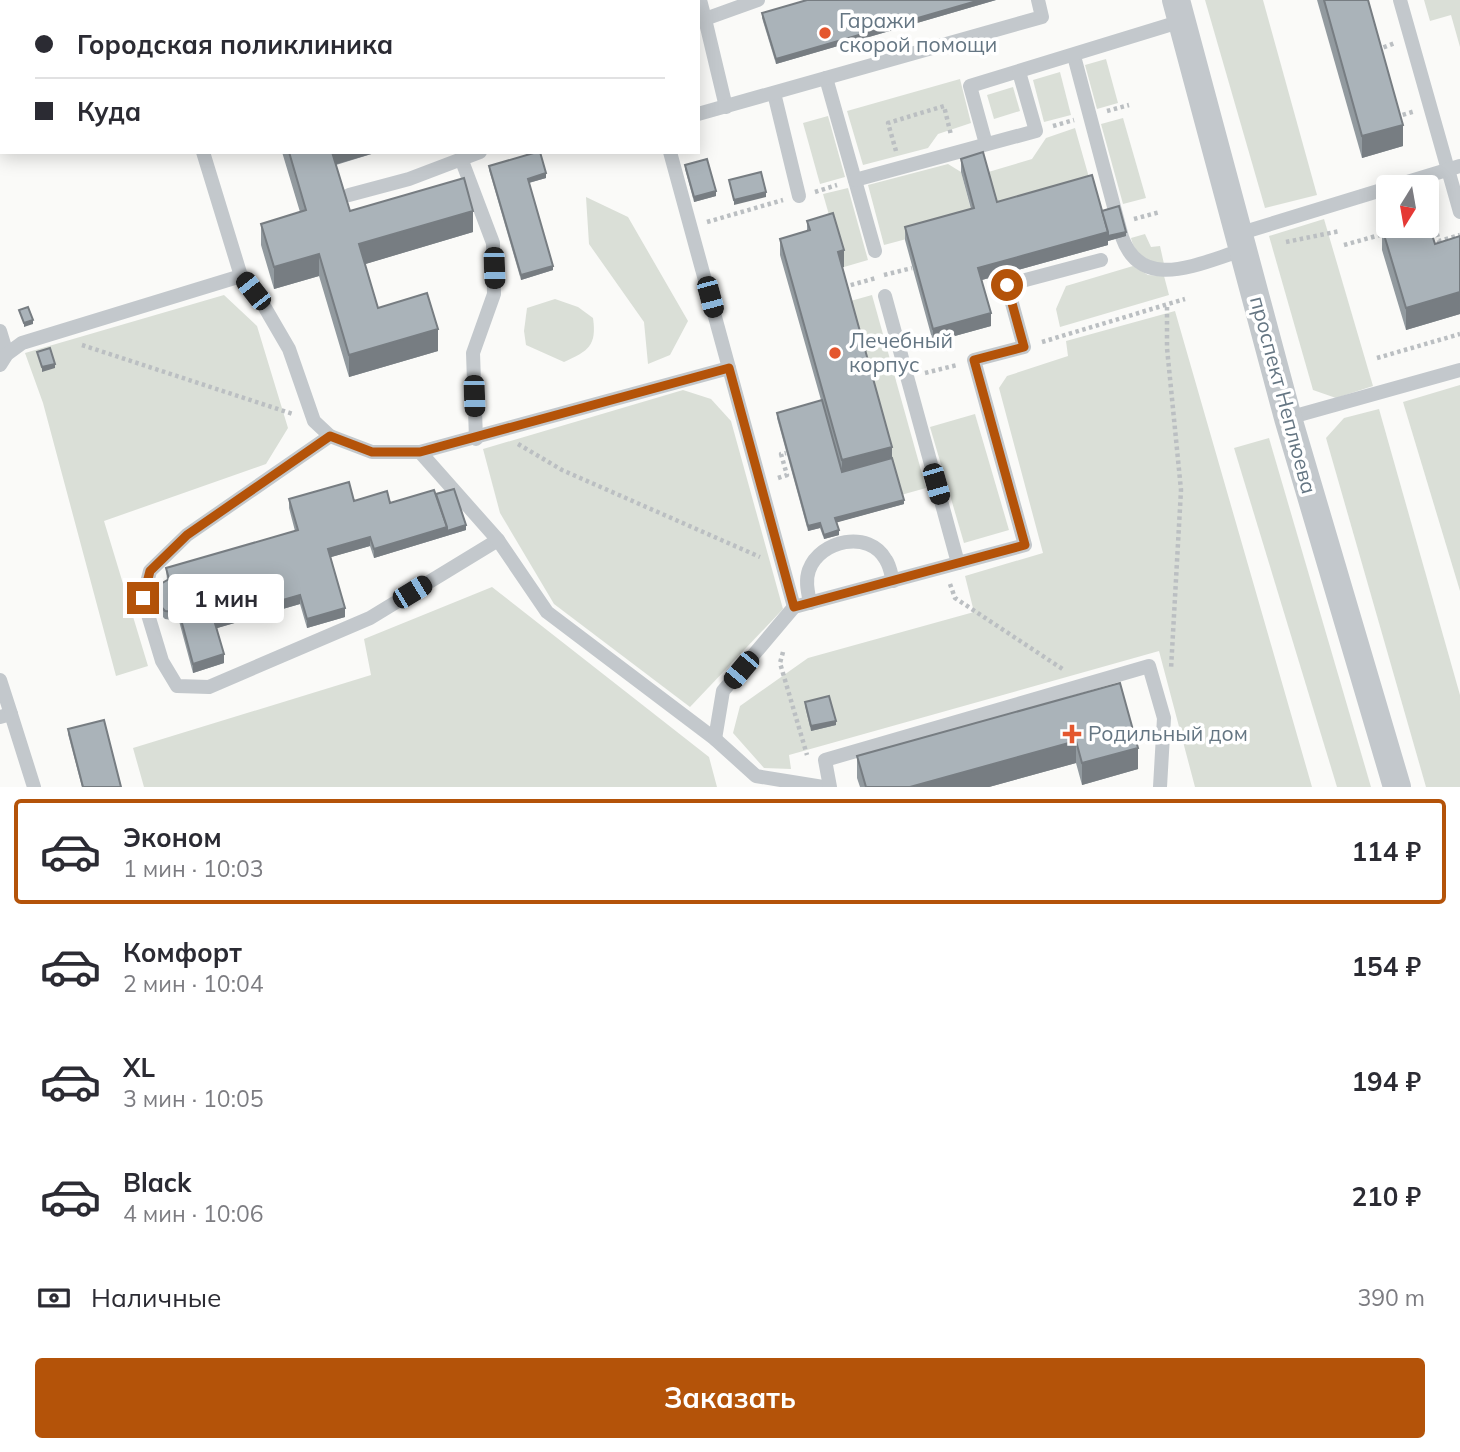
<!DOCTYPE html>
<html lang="ru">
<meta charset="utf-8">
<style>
body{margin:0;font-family:Mulish,sans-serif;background:#f7f7f7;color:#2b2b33;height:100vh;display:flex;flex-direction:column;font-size:26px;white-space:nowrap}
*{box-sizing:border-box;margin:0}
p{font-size:23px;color:#7c7c81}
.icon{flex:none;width:38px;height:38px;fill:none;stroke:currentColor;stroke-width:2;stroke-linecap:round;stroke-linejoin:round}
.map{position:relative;height:787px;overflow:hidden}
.panel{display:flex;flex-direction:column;background:#fff;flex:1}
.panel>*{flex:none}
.hud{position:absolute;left:0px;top:0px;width:700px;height:154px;box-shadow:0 4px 18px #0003;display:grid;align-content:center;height:154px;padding:0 35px;background:#fff}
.needle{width:46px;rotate:191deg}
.controls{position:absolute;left:1376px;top:175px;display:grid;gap:14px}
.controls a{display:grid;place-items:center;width:63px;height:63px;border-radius:7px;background:#fff;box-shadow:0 4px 18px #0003;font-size:35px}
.end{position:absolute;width:32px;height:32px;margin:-16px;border:9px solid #b45309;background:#fff;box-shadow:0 0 0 4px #fff}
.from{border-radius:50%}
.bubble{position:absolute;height:49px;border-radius:7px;background:#fff;box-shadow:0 4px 18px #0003;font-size:23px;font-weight:700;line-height:49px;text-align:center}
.car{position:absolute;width:21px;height:42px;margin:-21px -10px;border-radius:9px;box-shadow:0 0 5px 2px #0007;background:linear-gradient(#222 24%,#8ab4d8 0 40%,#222 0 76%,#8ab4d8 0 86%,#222 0)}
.hud b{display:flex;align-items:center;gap:24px;height:66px;font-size:26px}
.hud b+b{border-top:2px solid #e1e1e2}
.hud i{width:18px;height:18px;background:#2b2b33}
ul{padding:12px 0 0;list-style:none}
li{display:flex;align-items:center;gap:21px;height:105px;margin:0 14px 10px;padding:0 21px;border:4px solid transparent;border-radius:7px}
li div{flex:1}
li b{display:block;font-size:26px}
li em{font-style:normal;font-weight:700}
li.active{border-color:#b45309}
li>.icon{width:63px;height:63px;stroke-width:1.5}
.pay{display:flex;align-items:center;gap:18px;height:77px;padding:0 35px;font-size:26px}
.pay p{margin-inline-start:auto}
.cta{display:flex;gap:14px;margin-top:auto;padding:14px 35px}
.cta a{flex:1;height:80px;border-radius:7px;background:#b45309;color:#fff;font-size:28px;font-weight:700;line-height:80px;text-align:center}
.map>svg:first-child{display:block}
</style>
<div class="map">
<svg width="1460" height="787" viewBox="0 0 1460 787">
<rect width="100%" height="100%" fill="#fafaf8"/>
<g fill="#dadfd7">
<polygon points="1205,0 1263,0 1317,195 1265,208"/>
<polygon points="1424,0 1460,0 1460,47 1451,15 1430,21"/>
<polygon points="1106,59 1118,103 1097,109 1085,65"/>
<polygon points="1060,72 1071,115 1044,122 1033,80"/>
<polygon points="960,79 971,123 938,134 928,148 863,165 847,111"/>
<polygon points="1013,87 1020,111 994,119 987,95"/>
<polygon points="828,116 845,177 820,184 803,123"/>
<polygon points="1123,118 1146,198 1123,204 1101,124"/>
<polygon points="1075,128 1092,188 997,215 985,173 1032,159 1046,138"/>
<polygon points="948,164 961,172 974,221 884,245 868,185"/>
<polygon points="848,188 868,260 844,267 823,194"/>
<polygon points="586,197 628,217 688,321 670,355 648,364 644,322 589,244"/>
<polygon points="1324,219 1373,386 1336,398 1313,390 1269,236"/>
<path d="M1145,234L1151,247L1160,246L1164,264C1148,262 1135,255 1131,238Z"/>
<polygon points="1133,266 1148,275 1164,276 1169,295 1060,327 1056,309 1066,286"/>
<polygon points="224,295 257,326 288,428 266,464 104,521 148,666 116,676 43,403 25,353"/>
<polygon points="872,295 926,488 901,495 847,302"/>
<path d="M555,299L578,307L593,318C597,346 588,351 564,362L526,345L524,331L527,308Z"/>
<polygon points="1175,311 1312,787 1195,787 1159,651 789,755 791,769 764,768 733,733 740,706 808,658 974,612 965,576 1043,553 999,388 1007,376 1068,356 1066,341"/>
<polygon points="1460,385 1460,591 1403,402"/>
<polygon points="683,390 711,399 731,421 783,609 690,707 554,604 500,513 483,449"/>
<polygon points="1379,409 1460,695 1460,787 1426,787 1326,438 1344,418"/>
<polygon points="975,414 1009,530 964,543 930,427"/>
<polygon points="1269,438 1371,787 1337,787 1234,448"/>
<polygon points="492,587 709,757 717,787 144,787 133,748 371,675 364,639"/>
</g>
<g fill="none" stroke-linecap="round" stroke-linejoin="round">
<g stroke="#bbbfc2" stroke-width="4.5" stroke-dasharray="3.5 3.5" stroke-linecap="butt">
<polyline points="1377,50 1395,43"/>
<polyline points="1107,111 1129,105"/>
<polyline points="1396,117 1415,111"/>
<polyline points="1053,126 1074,120"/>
<polyline points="896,151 888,123 944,106 951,135"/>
<polyline points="815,192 837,185"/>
<polyline points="1134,219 1160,212"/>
<polyline points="1426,221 1433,220 1439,241 1460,235"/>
<polyline points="707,222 783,200"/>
<polyline points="1286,242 1340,231"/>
<polyline points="1344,245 1387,233"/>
<polyline points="884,275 912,268"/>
<polyline points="844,287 876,278"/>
<polyline points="1167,307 1167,348 1181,490 1171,669"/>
<polyline points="1042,342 1185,299"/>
<polyline points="82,345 293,414"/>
<polyline points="1377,358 1460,334"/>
<polyline points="925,373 957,365"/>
<polyline points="518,444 562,470 760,557"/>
<polyline points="778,478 787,475 781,454 786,453"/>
<polyline points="950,584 955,598 1064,670"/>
<polyline points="783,652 780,663 807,755"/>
</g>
<g stroke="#c3c8cc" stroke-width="14">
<polyline points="157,0 158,2"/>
<polyline points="294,0 295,2"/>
<polyline points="397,0 398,2"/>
<polyline points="700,0 705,19"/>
<polyline points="1400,0 1460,212"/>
<path d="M1074,56L1122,237C1142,294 1201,262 1243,250"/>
<polyline points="826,78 875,251"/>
<polyline points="774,93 799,196"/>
<polyline points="726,107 705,19 758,0"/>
<polyline points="698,114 1042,17 1038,0"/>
<polyline points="986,144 970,86 1182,21"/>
<polyline points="203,152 241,276 264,306 289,349 314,421 330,436 372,452 420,452 729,368 794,607 1025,545 974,360 1024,347 1007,285 1101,260"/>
<polyline points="670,152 729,368"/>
<polyline points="462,161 493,243 494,294 473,353 476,439"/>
<polyline points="855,180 1036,131 1019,72"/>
<polyline points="1391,187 1460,166"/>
<polyline points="349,195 409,179 480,152"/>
<polyline points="1238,234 1388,188"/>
<polyline points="885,296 958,563"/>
<polyline points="0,331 7,354"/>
<polyline points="0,365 7,354 22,343 241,276"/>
<polyline points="1288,418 1460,370"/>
<polyline points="330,436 187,535 150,571 143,598 162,661 177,686 209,687 370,618 498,540"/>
<polyline points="420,452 498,540 547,612 715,739 756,776 823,787"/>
<path d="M810,603C808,592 805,581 809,570C820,540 869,529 886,560C890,566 891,574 893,581"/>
<polyline points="0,680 11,714 0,717"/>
<polyline points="11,714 34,787"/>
<polyline points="715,739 723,691 794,607"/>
<polyline points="830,787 825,760 1149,666 1164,718 1160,787"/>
</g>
<polyline stroke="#c3c8cc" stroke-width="28" points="1176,0 1288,418 1397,787"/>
</g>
<g fill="#929a9f">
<polygon points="807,0 996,0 776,64 762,18 762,13"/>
<polygon points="1317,0 1368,0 1403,146 1362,158"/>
<polygon points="282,152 378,152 336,165 350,211 473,232 365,264 378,308 438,351 349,377 319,276 274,289 261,245 261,224 300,212"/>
<polygon points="961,159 997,202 1102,211 1126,236 1108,241 1108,245 982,280 991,326 933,342 905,240 905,227 971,209 961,172"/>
<polygon points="685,165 716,196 694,202 685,169"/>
<polygon points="489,166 546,178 529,183 553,270 521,280 489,170"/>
<polygon points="807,221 844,267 842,267 904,504 837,522 839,535 824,539 820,528 808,531 777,418 777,413 821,400 780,255 780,239 807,231"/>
<polygon points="1382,228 1435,244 1460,236 1460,314 1406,330 1382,250"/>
<polygon points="436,494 466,530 374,558 370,546 331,557 345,617 307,628 300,604 217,628 224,663 193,673 179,621 165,619 156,610 156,601 167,580 166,568 295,531 289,508 289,499 354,501 390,503"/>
<polygon points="1120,683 1138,769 1082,785 1076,763 989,787 860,787 857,778 857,756"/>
<polygon points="805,702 836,725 811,731 805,706"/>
<polygon points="68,729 121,787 82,787 68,734"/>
</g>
<g fill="#777d82">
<polygon points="203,0 217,0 212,2 197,2"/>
<polygon points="980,0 996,0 776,64 776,59"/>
<polygon points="1403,125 1403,146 1362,158 1362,136"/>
<polygon points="330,152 378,152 330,166"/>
<polygon points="546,173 546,178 528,183 528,179"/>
<polygon points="716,191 716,196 694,202 694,197"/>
<polygon points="766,192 766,197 734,205 734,200"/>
<polygon points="473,211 473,232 359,266 359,244"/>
<polygon points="1108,232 1126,232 1126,236 1108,241 1108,245 978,281 978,268"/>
<polygon points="844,250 844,267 838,269 838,252"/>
<polygon points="319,254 319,276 274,289 274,267"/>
<polygon points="553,266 553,270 521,280 521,275"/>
<polygon points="1460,292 1460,314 1406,330 1406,308"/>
<polygon points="991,313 991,326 933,342 933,329"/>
<polygon points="33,320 33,324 24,327 24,323"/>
<polygon points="438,329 438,351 349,377 349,355"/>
<polygon points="55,364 55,368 42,372 42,367"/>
<polygon points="892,447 892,463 842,477 842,460"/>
<polygon points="904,500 904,504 835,523 835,518"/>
<polygon points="820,523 820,528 808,531 808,526"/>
<polygon points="466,525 466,530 374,558 374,549 447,527"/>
<polygon points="839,530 839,535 824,539 824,535"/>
<polygon points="370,537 370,546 328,558 328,549"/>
<polygon points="300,595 300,604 214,629 214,620"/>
<polygon points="345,608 345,617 307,628 307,619"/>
<polygon points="224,654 224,663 193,673 193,664"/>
<polygon points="836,721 836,725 811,731 811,726"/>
<polygon points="1076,741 1076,763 989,787 910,787"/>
<polygon points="1138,748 1138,769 1082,785 1082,763"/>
</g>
<g fill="#aab3b9" stroke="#777d82" stroke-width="2">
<polygon points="45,0 57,0 57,2 40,2"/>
<polygon points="73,0 131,0 132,2 68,2"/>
<polygon points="180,0 203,0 197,2 181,2"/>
<polygon points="330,0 381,0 382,2 330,2"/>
<polygon points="807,0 980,0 776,59 762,13"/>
<polygon points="1324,0 1368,0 1403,125 1362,136"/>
<polygon points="289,152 332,152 350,211 464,178 473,211 359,244 378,308 427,293 438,329 349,355 319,254 274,267 261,224 306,210"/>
<polygon points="537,152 540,152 546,173 528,179 553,266 521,275 489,166"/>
<polygon points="983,152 997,202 1092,175 1108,232 978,268 991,313 933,329 905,227 974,208 961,159"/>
<polygon points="707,159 716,191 694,197 685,165"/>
<polygon points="761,172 766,192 734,200 729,180"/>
<polygon points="1119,206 1126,232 1108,236 1108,232 1102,211"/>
<polygon points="833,213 844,250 838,252 892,447 842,460 780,239 810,230 807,221"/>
<polygon points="1426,216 1435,244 1460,236 1460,292 1406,308 1382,228 1391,226 1426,226"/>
<polygon points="28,307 33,320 24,323 19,310"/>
<polygon points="50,348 55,364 42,367 37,352"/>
<polygon points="822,400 842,472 892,458 904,500 835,518 839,530 824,535 820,523 808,526 777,413"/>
<polygon points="349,482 354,501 387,491 390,503 434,490 447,527 374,549 370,537 328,549 345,608 307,619 300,595 214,620 224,654 193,664 179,612 165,611 156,601 157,586 169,579 166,568 298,530 289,499"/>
<polygon points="454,489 466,525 447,531 447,527 436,494"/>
<polygon points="1120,683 1138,748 1082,763 1076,741 910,787 866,787 857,756"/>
<polygon points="829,696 836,721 811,726 805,702"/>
<polygon points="104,720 121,787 83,787 68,729"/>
</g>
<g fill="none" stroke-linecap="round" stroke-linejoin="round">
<polyline stroke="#b45309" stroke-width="9" points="143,598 150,571 187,535 330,436 372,452 420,452 729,368 794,607 1025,545 974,360 1024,347 1007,285"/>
</g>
<g fill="#e4572e" stroke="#fff" stroke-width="2.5">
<circle cx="825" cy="33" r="7"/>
<circle cx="835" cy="353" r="7"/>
<path d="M1068.5 723.5h7v7h7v7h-7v7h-7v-7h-7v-7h7z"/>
</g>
<g text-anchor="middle" stroke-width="7" stroke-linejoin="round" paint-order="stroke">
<g font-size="21" fill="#657683" stroke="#fff" text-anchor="start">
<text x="839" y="28">Гаражи<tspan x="839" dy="24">скорой помощи</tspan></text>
<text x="849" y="348">Лечебный<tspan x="849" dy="24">корпус</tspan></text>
<text x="1088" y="741">Родильный дом</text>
</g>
<g font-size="21" fill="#657683" stroke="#fff">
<text transform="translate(1283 395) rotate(75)" y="7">проспект Неплюева</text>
</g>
</g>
</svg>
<div class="controls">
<a><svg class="needle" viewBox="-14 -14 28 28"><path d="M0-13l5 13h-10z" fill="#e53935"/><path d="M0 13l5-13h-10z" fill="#7c7c81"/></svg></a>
</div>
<i class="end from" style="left:1007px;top:285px"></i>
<i class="end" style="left:143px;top:598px"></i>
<div class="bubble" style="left:168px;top:574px;width:116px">1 мин</div>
<i class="car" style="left:494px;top:268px;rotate:178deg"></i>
<i class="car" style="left:253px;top:291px;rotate:322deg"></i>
<i class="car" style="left:710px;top:297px;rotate:165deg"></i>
<i class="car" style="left:474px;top:396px;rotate:178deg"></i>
<i class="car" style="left:936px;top:484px;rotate:164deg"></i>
<i class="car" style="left:412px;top:592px;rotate:59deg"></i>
<i class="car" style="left:741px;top:670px;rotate:220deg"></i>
<div class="hud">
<b><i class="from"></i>Городская поликлиника</b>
<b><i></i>Куда</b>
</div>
</div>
<section class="panel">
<ul>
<li class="active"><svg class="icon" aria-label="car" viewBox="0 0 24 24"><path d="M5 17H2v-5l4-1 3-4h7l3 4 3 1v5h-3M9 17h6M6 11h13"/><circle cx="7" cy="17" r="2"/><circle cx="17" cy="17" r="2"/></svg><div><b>Эконом</b><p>1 мин · 10:03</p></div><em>114 ₽</em></li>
<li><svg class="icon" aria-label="car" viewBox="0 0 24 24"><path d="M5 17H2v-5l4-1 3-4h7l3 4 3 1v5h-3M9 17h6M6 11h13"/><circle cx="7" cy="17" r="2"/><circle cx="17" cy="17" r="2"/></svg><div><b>Комфорт</b><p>2 мин · 10:04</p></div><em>154 ₽</em></li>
<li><svg class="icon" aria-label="car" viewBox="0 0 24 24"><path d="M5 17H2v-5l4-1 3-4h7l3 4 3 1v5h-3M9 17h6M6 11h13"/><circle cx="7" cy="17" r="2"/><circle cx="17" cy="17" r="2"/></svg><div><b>XL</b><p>3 мин · 10:05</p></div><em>194 ₽</em></li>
<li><svg class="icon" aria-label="car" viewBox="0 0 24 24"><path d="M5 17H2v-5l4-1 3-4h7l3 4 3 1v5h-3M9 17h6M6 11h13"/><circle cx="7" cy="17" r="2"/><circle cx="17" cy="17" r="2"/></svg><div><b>Black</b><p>4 мин · 10:06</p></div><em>210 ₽</em></li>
</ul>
<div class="pay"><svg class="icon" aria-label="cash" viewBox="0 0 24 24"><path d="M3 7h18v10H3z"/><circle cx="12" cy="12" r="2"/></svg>Наличные<p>390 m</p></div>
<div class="cta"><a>Заказать</a></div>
</section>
